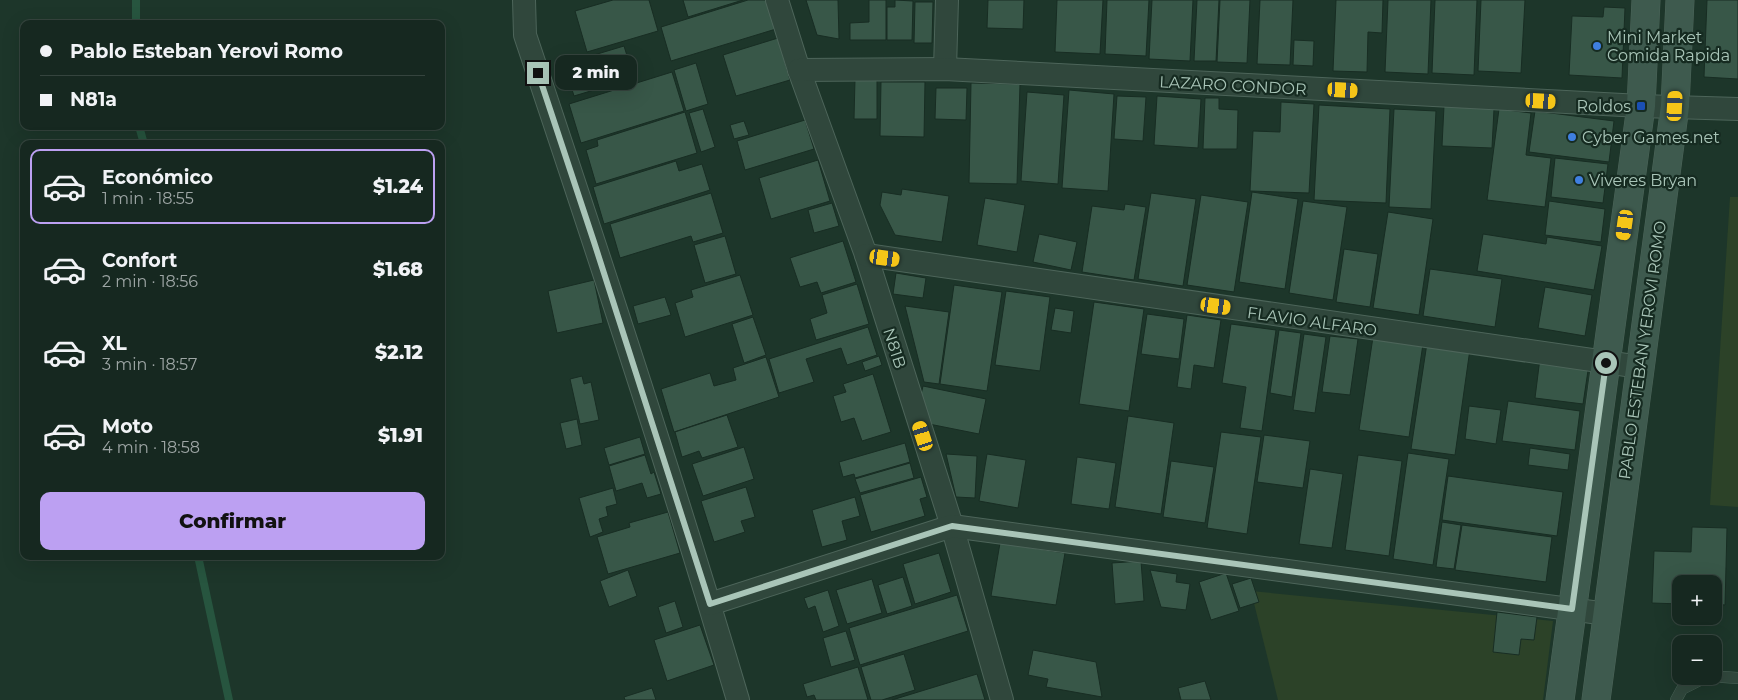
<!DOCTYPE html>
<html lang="es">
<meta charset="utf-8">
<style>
body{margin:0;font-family:Montserrat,sans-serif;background:#23342d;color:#f1f3f6;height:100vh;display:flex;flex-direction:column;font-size:19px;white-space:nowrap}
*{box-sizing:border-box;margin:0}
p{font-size:16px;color:#9ea6a5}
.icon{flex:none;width:28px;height:28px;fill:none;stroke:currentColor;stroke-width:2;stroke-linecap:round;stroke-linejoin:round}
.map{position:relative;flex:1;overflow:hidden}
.panel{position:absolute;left:20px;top:140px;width:425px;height:420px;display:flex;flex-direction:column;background:#162820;border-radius:10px;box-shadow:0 5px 20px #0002,0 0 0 1px #35443e}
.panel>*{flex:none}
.guide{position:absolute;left:20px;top:20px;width:425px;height:110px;border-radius:10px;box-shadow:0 5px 20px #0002,0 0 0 1px #35443e;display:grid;align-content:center;height:110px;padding:0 20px;background:#162820}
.fabs{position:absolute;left:1672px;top:575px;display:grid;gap:10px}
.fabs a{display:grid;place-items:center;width:50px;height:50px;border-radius:10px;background:#162820;box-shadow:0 5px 20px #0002,0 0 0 1px #35443e;font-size:25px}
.end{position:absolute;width:22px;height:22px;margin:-11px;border:6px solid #a9c5b8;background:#111;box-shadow:0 0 0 2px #111}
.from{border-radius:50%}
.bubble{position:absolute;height:35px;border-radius:10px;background:#162820;box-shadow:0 5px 20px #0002,0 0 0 1px #35443e;font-size:16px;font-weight:800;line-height:35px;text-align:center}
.car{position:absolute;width:15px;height:30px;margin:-15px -8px;border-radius:6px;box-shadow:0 0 4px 1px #0007;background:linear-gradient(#f5c518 24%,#345 0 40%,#f5c518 0 76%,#345 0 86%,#f5c518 0)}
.guide b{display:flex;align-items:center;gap:18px;height:48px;font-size:19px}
.guide b+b{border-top:1px solid #35443e}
.guide i{width:12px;height:12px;background:#f1f3f6}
ul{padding:9px 0 0;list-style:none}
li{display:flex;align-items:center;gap:15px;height:75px;margin:0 10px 8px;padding:0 10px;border:2px solid transparent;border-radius:10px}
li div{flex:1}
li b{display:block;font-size:19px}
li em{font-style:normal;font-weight:800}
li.active{border-color:#bca0f2}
li>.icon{width:45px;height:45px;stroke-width:1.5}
.primary-button{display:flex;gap:10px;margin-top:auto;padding:10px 20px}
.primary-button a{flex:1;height:58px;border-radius:10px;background:#bca0f2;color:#111;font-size:20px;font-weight:800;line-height:58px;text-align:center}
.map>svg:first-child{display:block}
</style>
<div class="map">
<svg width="1738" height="700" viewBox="0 0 1738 700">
<rect width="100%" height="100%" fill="#1d362a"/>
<g fill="#2c4228">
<polygon points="1730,197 1738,197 1738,507 1710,505"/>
<polygon points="1251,591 1553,621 1543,700 1278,700"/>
</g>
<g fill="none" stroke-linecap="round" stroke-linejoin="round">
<g stroke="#27553f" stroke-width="8">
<polyline points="136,0 136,24"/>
<polyline points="139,126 144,144"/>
<polyline points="198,556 229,700"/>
</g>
</g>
<g fill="#385748" stroke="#182d23">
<polygon points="613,0 649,0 658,31 587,52 575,11"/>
<polygon points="683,0 743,0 688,17"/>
<polygon points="748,0 767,0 776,29 671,61 661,27"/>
<polygon points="806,0 838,0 839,39 817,35"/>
<polygon points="869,0 886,0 886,40 850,40 850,23 869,22"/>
<polygon points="895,0 913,1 912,40 887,40 887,7 895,7"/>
<polygon points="988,0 1024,0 1023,29 987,28"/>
<polygon points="1057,0 1103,0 1100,54 1055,52"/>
<polygon points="1107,0 1149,0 1146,56 1105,54"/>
<polygon points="1152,0 1193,0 1190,61 1149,59"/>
<polygon points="1197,0 1219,0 1216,61 1194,61"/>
<polygon points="1220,0 1250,0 1247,63 1217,62"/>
<polygon points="1260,0 1293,0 1290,65 1257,64"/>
<polygon points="1336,0 1383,0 1382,33 1368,32 1367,72 1333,71"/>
<polygon points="1388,0 1431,0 1428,74 1385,72"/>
<polygon points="1435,0 1477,0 1474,75 1432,73"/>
<polygon points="1481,0 1525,0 1521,73 1478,71"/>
<polygon points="1707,0 1738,0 1738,79 1704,77"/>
<polygon points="915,2 933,2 932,43 914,43"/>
<polygon points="1604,7 1625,8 1622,78 1569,75 1572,16 1603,17"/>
<polygon points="778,38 790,80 736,96 723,55"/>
<polygon points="1294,40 1314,41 1313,66 1293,65"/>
<polygon points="624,46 634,78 574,96 564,64"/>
<polygon points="696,63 708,104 686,111 674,70"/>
<polygon points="672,72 684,111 581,143 569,104"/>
<polygon points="855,79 877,79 877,119 854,119"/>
<polygon points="881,82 925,82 924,137 880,136"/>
<polygon points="971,83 1020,84 1017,184 969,183"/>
<polygon points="936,88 967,88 966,120 935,119"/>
<polygon points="1069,90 1114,94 1108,191 1062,188"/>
<polygon points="1027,92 1064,95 1058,184 1021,181"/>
<polygon points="1117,96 1146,97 1143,141 1114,139"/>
<polygon points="1157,96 1201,99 1198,148 1154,145"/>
<polygon points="1205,98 1219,98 1219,109 1238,110 1237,149 1203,149"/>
<polygon points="1281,102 1314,104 1309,193 1250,191 1253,131 1280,132"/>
<polygon points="1319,105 1390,109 1386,203 1314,200"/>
<polygon points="1444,106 1494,109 1492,148 1442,146"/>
<polygon points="703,109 715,147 701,152 689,113"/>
<polygon points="1394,109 1436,111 1431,209 1389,207"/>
<polygon points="1499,109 1531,113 1526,155 1551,158 1545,207 1487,200"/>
<polygon points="1535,111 1614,121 1609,162 1529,152"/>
<polygon points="685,112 697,153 596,184 586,150 598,146 597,140"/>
<polygon points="805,120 814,149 745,170 737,141"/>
<polygon points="744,121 749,135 734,139 730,125"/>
<polygon points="1555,158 1608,164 1603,203 1551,197"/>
<polygon points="818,160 830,201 771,219 759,178"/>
<polygon points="676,161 679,171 702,164 710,190 604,224 593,187"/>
<polygon points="902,189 949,196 942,242 895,235 880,205 882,192 901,195"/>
<polygon points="1252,192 1298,199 1285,289 1239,282"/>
<polygon points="711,193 723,233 693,242 691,236 620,258 610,224"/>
<polygon points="1151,193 1196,199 1183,286 1138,279"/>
<polygon points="1201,195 1248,202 1234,292 1187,285"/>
<polygon points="985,198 1025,205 1017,252 977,245"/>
<polygon points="1303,201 1347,207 1333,300 1289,293"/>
<polygon points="1549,201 1605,209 1601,242 1545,235"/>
<polygon points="832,203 839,226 814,233 808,210"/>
<polygon points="1125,204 1146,207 1134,280 1082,272 1092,206 1124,210"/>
<polygon points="1388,212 1433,219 1419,315 1373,308"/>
<polygon points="1039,234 1077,242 1071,270 1033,262"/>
<polygon points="1483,234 1546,244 1547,237 1602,246 1594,290 1477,271"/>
<polygon points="725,236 736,274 705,283 694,245"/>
<polygon points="843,241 856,282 821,293 817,282 800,287 790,258"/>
<polygon points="1344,249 1378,254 1370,307 1336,302"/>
<polygon points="1430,269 1502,279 1495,327 1423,316"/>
<polygon points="896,273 926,278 923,298 893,294"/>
<polygon points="740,275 753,315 685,337 675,303 693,297 691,290"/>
<polygon points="594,280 603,323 557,333 548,291"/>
<polygon points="857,284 869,324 816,340 810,319 827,313 822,295"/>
<polygon points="954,285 1002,292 987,391 940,384"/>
<polygon points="1545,287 1592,295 1585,336 1538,328"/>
<polygon points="1006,291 1050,297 1040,371 995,365"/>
<polygon points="665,297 671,315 638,324 633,306"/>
<polygon points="1094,302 1144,309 1129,411 1079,404"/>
<polygon points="905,306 949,312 939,384 924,382"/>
<polygon points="1055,308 1074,311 1071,333 1051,330"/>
<polygon points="1147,314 1184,319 1179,359 1141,354"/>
<polygon points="1187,315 1221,320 1214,368 1194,365 1191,389 1177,387"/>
<polygon points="753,317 766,355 744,363 732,324"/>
<polygon points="1231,324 1276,330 1262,431 1240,428 1246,387 1222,383"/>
<polygon points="868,327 877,355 847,365 841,348 806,359 814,382 779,393 769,359"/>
<polygon points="1279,330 1301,333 1292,397 1270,393"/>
<polygon points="1304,334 1326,337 1315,413 1293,410"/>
<polygon points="1330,336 1358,339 1350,395 1322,392"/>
<polygon points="1373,337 1423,344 1409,437 1359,430"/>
<polygon points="1427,343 1470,349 1455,455 1411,449"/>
<polygon points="879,356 882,365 865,371 862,362"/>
<polygon points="766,357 779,397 674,432 661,389 710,373 714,386 736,380 733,368"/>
<polygon points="1540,358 1589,364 1583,404 1535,398"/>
<polygon points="873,374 891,432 862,441 854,418 841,422 833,396 846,392 843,384"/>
<polygon points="582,376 584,384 591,382 599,420 580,424 570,379"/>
<polygon points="923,386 986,399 979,434 929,424 920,399"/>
<polygon points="1508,401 1580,411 1575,450 1502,441"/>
<polygon points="1469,406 1501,410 1496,444 1465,439"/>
<polygon points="727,415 738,447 702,458 699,451 682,457 675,432"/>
<polygon points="1128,416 1174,423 1161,514 1115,507"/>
<polygon points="577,419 582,445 566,449 560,423"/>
<polygon points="1221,432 1261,437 1247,534 1207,528"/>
<polygon points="1264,435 1310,441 1303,488 1257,482"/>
<polygon points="640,437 645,454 609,465 604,448"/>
<polygon points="905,443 910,462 855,478 854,474 843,477 839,462"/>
<polygon points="744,447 754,479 703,496 692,464"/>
<polygon points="1530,448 1570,454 1568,470 1528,465"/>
<polygon points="1408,453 1449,459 1433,565 1393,559"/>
<polygon points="946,454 977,456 975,498 956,497"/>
<polygon points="987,454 1026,460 1018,508 979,501"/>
<polygon points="645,455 651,474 654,472 661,494 647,498 642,483 616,491 609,466"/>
<polygon points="1358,455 1402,461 1389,556 1345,550"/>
<polygon points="1077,457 1116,463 1109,509 1071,504"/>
<polygon points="1171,461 1214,467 1205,523 1163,517"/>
<polygon points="910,463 914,478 860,493 855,479"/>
<polygon points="1310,469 1343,474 1332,548 1299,544"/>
<polygon points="1448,476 1563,492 1557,536 1442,520"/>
<polygon points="921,477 927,497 920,499 925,516 871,532 860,495"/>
<polygon points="746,487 755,517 741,521 745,532 714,542 701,501"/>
<polygon points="613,488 617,504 606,507 608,516 599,519 603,532 590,537 579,498"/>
<polygon points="855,497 860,516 842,521 847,540 822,547 812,510"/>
<polygon points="668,512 680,553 608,574 597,537 630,527 629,523"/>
<polygon points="1442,522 1461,525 1454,569 1436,567"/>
<polygon points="1462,525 1552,537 1546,582 1455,570"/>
<polygon points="1692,527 1727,528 1725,605 1714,604 1714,584 1681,584 1681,604 1652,603 1654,551 1691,552"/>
<polygon points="1000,543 1065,553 1056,605 991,596"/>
<polygon points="939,553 951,592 915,604 903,564"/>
<polygon points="1141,561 1144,601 1115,604 1112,563"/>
<polygon points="628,570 637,596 609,607 600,581"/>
<polygon points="1150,570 1177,574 1176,582 1190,584 1186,610 1161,607"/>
<polygon points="1226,573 1239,611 1211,620 1199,582"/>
<polygon points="903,577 912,606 887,614 878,585"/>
<polygon points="1251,578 1259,602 1240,608 1232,584"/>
<polygon points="872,579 882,613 847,624 836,590"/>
<polygon points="828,590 839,626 823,632 815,606 808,609 804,598"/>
<polygon points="957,595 968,631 860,665 849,628"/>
<polygon points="675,601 683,627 666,633 658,607"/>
<polygon points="1497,612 1537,617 1534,640 1521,639 1519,655 1493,652"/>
<polygon points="700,625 714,665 667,681 654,640"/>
<polygon points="846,631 855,660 831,667 823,638"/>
<polygon points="1033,650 1096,662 1102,697 1046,687 1048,679 1028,675"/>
<polygon points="904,654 915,690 882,700 871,700 861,667"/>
<polygon points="858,667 868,700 816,700 814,695 807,697 803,684"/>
<polygon points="977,674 985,700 892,700"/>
<polygon points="1205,681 1211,700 1181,700 1178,688"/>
<polygon points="652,688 656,700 625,700 624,697"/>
</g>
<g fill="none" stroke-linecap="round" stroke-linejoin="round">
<g stroke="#4d655a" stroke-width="12">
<polyline id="service" points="1676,700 1682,689 1708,676 1738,678"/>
</g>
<g stroke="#4d655a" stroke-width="24">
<g id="minor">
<path d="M524,0L525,35C599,256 672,477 738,700"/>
<polyline points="777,0 799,70 866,255 952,526 1002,700"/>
<polyline points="945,69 947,0"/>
<polyline points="799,70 945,69 1641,106 1738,109"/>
<polyline points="866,255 1640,367"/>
<polyline points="710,604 952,526 1607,614"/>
</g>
</g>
<g stroke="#4d655a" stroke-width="29">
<g id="secondary">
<polyline points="1560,700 1641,106 1646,0"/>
<polyline points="1596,700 1675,106 1680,0"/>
</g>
</g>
<use href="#service" stroke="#30473c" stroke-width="11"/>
<use href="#minor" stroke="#30473c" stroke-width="22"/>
<use href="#secondary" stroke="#3e5a4e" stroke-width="28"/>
</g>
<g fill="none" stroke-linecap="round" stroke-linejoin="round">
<polyline stroke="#a9c5b8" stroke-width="6" points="538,73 594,242 710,604 952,526 1572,609 1606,363"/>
</g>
<g fill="#3f7fe0" stroke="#162b21" stroke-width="2">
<circle cx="1597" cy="46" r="5"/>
<circle cx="1572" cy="137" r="5"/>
<circle cx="1579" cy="180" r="5"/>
</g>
<rect fill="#1a4fb4" stroke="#162b21" stroke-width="2" x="1636" y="101" width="10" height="10" rx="2.5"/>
<g text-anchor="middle" stroke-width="4.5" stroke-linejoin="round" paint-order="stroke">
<g font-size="16" fill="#a9c5b8" stroke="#162b21" text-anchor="start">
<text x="1607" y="43">Mini Market<tspan x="1607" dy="18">Comida Rapida</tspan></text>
<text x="1631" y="112" text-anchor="end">Roldos</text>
<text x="1582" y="143">Cyber Games.net</text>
<text x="1589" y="186">Viveres Bryan</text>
</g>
<g font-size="16" fill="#a9c5b8" stroke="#162b21">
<text transform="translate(1233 85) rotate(3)" y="6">LAZARO CONDOR</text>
<text transform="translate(1312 321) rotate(8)" y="6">FLAVIO ALFARO</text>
<text transform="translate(895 348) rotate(72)" y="6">N81B</text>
<text transform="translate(1642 350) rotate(-82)" y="6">PABLO ESTEBAN YEROVI ROMO</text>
</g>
</g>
</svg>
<div class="fabs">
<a>+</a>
<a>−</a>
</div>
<i class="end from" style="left:1606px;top:363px"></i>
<i class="end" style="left:538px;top:73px"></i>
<div class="bubble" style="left:555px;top:55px;width:82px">2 min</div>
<i class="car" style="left:1343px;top:90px;rotate:93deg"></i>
<i class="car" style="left:1541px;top:101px;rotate:93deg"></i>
<i class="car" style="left:1675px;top:106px;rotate:3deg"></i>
<i class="car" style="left:1625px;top:225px;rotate:188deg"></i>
<i class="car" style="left:885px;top:258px;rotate:98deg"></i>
<i class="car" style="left:1216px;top:306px;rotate:98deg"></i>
<i class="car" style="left:923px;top:436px;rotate:342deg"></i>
<div class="guide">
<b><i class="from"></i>Pablo Esteban Yerovi Romo</b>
<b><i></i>N81a</b>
</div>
<section class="panel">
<ul>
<li class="active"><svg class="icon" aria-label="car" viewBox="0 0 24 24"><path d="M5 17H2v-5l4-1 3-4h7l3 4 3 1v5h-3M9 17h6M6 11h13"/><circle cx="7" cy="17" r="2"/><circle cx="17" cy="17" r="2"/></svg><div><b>Económico</b><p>1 min · 18:55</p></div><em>$1.24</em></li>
<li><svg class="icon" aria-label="car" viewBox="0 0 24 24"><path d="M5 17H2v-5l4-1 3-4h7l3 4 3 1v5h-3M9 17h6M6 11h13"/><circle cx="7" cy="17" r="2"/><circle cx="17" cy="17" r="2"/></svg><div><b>Confort</b><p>2 min · 18:56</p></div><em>$1.68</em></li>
<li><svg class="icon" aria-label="car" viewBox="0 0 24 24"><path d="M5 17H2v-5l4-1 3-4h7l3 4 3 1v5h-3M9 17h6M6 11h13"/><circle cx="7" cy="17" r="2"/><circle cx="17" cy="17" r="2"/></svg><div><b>XL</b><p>3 min · 18:57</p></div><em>$2.12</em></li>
<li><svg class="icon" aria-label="car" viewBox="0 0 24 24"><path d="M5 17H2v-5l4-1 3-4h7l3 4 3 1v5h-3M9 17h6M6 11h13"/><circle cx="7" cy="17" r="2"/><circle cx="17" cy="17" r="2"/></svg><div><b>Moto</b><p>4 min · 18:58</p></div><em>$1.91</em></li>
</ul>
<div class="primary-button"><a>Confirmar</a></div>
</section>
</div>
